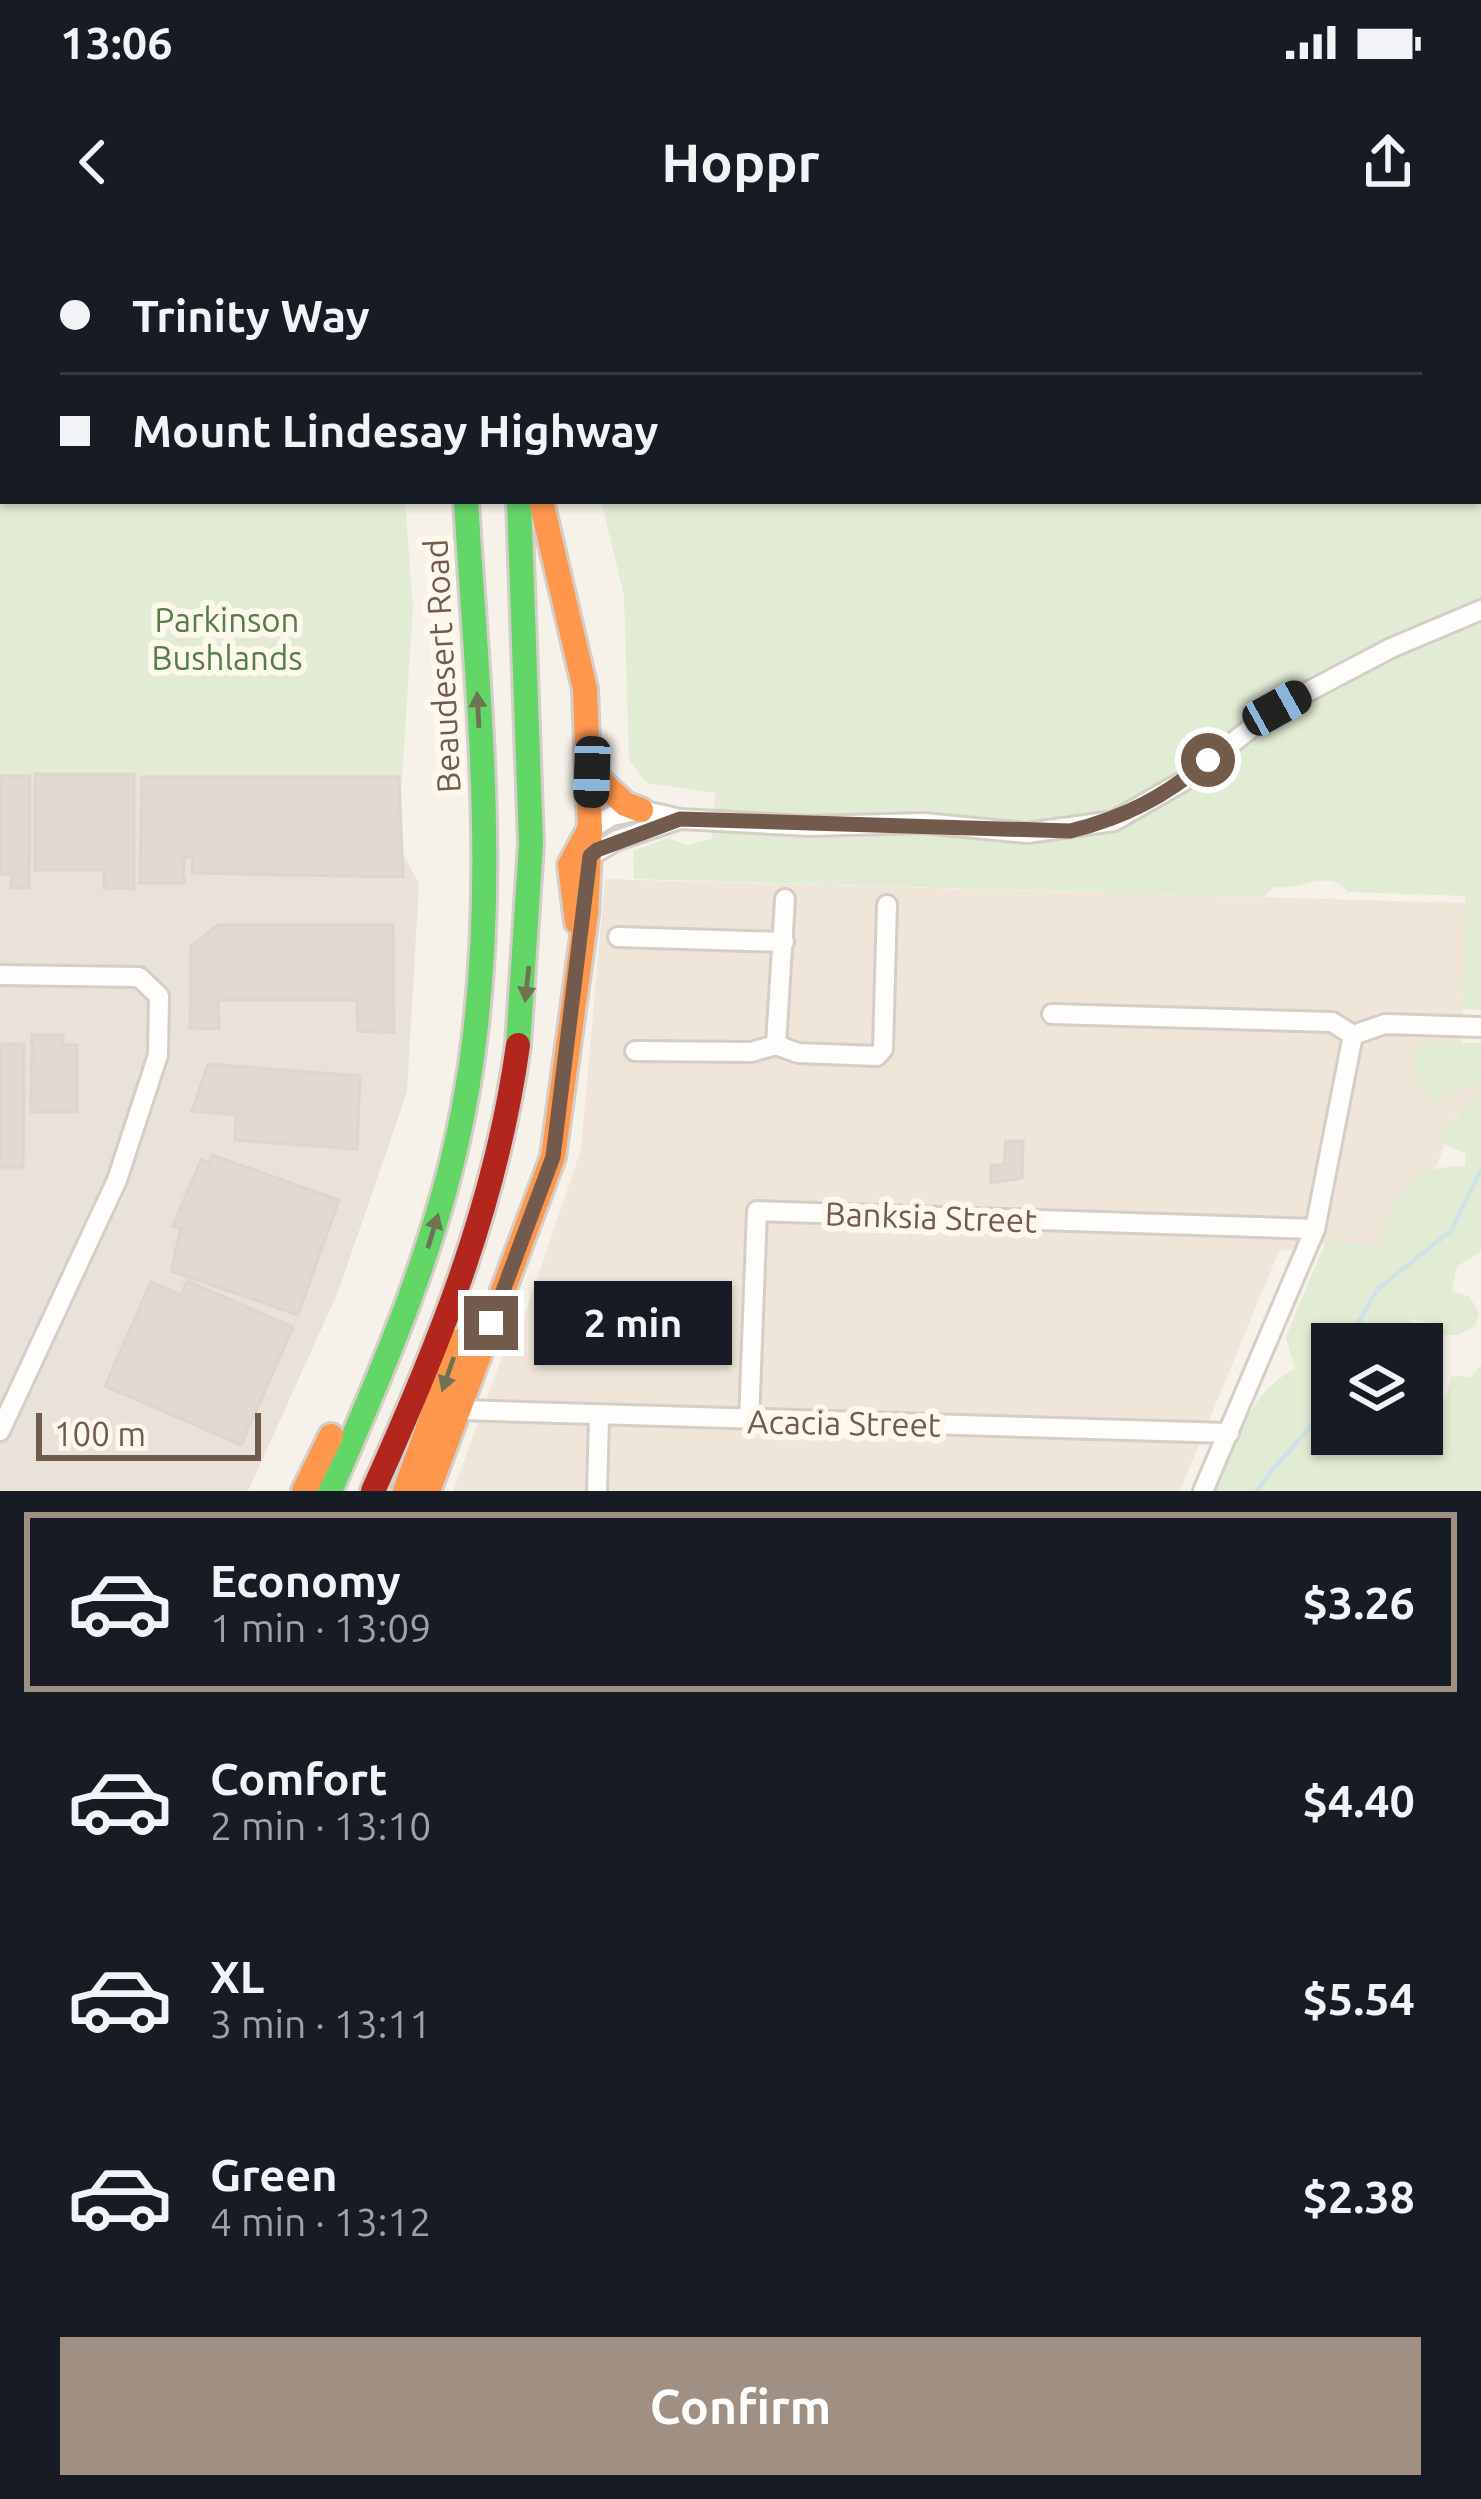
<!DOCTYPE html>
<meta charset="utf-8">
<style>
body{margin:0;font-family:Ubuntu,sans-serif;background:#242831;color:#f1f3f6;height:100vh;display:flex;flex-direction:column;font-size:45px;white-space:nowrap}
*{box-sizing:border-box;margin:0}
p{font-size:39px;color:#9ea1a6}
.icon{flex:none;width:66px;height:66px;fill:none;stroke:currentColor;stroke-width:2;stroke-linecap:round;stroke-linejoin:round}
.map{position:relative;height:1251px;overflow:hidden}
.side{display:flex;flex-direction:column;background:#171b24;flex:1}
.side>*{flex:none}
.guide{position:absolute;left:0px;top:0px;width:1482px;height:264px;box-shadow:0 3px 9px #0004;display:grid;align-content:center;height:264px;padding:0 60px;background:#171b24}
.controls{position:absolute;left:1311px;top:1083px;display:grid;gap:24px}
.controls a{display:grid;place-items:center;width:132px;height:132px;border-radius:0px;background:#171b24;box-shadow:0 3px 9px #0004;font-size:60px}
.scale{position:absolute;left:36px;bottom:30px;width:225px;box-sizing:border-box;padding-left:12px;border:6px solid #725a4c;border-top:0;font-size:33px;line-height:42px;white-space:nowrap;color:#725a4c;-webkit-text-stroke:9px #fef7eb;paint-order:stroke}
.end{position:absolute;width:54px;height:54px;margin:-27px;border:15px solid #725a4c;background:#fff;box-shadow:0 0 0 6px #fff}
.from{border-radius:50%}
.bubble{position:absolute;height:84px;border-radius:0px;background:#171b24;box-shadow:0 3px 9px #0004;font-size:39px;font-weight:600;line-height:84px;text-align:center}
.car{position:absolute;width:36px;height:72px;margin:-36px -18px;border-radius:15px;box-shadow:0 0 9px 3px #0007;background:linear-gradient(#222 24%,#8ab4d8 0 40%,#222 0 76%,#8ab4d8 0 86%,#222 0)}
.guide b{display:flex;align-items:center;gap:42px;height:114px;font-size:45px}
.guide b+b{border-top:3px solid #363941}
.guide i{width:30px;height:30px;background:#f1f3f6}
ul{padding:21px 0 0;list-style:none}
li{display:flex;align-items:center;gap:36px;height:180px;margin:0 24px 18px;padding:0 36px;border:6px solid transparent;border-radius:0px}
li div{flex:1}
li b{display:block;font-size:45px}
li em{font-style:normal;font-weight:600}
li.current{border-color:#a08f83}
li>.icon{width:108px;height:108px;stroke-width:1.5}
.action{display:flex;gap:24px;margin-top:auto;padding:24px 60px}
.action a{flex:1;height:138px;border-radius:0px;background:#a08f83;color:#fff;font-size:48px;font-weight:600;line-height:138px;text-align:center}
.status{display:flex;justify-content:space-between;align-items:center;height:84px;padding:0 60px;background:#171b24;direction:ltr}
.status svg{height:33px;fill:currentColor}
header{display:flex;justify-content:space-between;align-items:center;height:156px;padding:0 60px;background:#171b24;font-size:54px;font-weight:600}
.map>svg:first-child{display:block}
</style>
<div class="status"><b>13:06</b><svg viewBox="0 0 49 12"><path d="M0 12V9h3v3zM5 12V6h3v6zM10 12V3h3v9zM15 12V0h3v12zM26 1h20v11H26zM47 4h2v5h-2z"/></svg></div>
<header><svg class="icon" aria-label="back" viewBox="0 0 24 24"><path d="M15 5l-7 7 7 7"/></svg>Hoppr<svg class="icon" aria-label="share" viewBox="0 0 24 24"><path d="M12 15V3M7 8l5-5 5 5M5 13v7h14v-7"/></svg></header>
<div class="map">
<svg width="1481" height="1251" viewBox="0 0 1481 1251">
<rect width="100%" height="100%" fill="#f6f2ea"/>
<polygon fill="#efe5d8" points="605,639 1468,663 1461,809 1481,810 1481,877 1456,877 1402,1011 1330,1003 1279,1011 1180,1251 453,1251 514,1084 522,1083 581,909"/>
<polygon fill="#e8e2db" points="0,537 402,538 398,606 419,643 407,852 338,1052 248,1251 0,1251"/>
<g fill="#e2ecd5">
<polygon points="0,0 387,0 3,3 3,261 405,261 413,367 402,538 0,537"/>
<polygon points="565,0 1468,0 565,3"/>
<path d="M1481,57V770L1463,769L1465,656L1348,652C1328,627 1301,651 1275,647L1263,657L634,639L633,611L668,598L687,605L712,599L715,553L647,543L629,520L624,355L601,261H1479Z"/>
<polygon points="1427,803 1481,803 1481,844 1432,862 1418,840 1412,808"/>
<path d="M1481,857V1012L1457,1026L1452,1051L1469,1056L1479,1072L1475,1086L1458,1095H1437L1431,1083L1413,1079L1398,1104H1332V1194H1422V1155L1445,1159L1452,1136L1471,1137L1481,1124V1251H1215C1235,1205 1248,1152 1295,1129L1286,1097L1326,1001L1377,1006C1399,957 1403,926 1465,926L1466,914L1446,905L1439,893L1460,876L1468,860Z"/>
</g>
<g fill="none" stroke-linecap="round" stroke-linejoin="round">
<g stroke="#cde3e5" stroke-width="4.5">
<polyline points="1346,1104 1377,1050 1451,991 1481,930"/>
<path d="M1257,1251C1282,1210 1318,1192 1332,1147"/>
</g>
</g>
<g fill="#e2dad2" stroke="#ded5cd" stroke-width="3">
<polygon points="35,534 134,534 134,649 104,648 104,630 35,630"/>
<polygon points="0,536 30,536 29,648 11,648 12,634 0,634"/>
<polygon points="142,537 399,537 403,637 192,633 193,617 184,618 184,643 140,643"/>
<polygon points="218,685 393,685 394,793 358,791 357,760 218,760 219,789 190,788 191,706"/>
<polygon points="32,795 63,795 63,805 77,805 77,872 31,872"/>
<polygon points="0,804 24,804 23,927 0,927"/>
<polygon points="208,824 360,836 357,909 235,900 236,875 192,871"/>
<polygon points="1006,901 1023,901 1022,938 991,943 991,925 1004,925"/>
<polygon points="212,915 339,960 298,1075 171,1031 181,988 173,986 201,920 209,923"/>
<polygon points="187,1041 293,1087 241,1205 105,1146 151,1042 181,1055"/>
</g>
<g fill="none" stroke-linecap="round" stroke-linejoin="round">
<g stroke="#d4cec7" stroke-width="24">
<g id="street">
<polyline points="590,589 612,576 641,570 680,579 810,586 923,583 1027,593 1114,581 1182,542 1277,468 1391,408 1481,370"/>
<polyline points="590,616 617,600 680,579"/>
<polyline points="618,697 784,702"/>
<polyline points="0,735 139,737 159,756 158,815 117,940 0,1191"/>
<polyline points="1052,774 1332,782 1353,795 1385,784 1481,787"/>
<polyline points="776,805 785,659"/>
<polyline points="635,811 751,812 776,805 798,813 877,816 883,809 887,665"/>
<polyline points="459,1170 1229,1193"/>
<polyline points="749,1181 757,971 1315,989"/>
<polyline points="597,1251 599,1178"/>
<polyline points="1203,1251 1315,989 1353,795"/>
</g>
</g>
<g stroke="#d4cec6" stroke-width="30">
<g id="fast">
<polyline points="451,0 451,3"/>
<polyline points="503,0 504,3"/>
<polyline points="518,805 531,604 519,261"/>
<path d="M330,1251C383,1129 438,1004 463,872C502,671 478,464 466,261"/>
</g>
</g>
<g stroke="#d4cec6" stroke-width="30">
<g id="slow">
<polyline points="541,261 585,449 590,589"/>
<polyline points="592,533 625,564 641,570"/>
<polyline points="577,682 570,625 589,590"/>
<polyline points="304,1251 331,1196"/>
<polyline points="405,1251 460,1101"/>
<polyline points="428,1251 553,917 586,674 590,589"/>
</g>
</g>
<g stroke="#d4cec6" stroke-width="30">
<path id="jam" d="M373,1251C439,1105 496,965 518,805"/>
</g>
<use href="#street" stroke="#fefdfc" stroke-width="18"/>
<use href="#fast" stroke="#63d668" stroke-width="24"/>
<use href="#slow" stroke="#ff974d" stroke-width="24"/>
<use href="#jam" stroke="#b3261e" stroke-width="24"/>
</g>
<defs><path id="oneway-solid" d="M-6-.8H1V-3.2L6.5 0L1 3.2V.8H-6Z" transform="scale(3)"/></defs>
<g fill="#6f7352">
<use href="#oneway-solid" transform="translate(478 470) rotate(-93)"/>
<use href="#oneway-solid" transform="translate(527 744) rotate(96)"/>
<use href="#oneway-solid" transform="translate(433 991) rotate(-73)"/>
<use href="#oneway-solid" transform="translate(448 1134) rotate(109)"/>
</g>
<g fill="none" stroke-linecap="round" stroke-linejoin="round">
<path stroke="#725a4c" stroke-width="15" d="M491,1083L553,917L590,616L597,610L680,579L1070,591C1124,578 1166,556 1208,520"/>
</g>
<g text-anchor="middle" stroke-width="12" stroke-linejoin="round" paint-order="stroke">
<g font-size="33" fill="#567c47" stroke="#fef7eb">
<text x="227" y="392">Parkinson<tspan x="227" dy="38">Bushlands</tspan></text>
</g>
<g font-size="33" fill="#725a4c" stroke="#fef7eb">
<text transform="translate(442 426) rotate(-93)" y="12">Beaudesert Road</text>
<text transform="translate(931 977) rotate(2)" y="12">Banksia Street</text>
<text transform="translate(844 1183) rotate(1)" y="12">Acacia Street</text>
</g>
</g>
</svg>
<div class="controls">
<a><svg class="icon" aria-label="layers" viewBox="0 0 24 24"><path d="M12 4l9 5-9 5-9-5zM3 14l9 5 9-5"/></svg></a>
</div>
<div class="scale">100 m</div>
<i class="end from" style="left:1208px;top:520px"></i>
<i class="end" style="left:491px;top:1083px"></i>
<div class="bubble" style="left:534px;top:1041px;width:198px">2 min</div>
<i class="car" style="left:1277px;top:468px;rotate:61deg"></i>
<i class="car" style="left:592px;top:532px;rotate:182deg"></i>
<div class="guide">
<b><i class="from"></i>Trinity Way</b>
<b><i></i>Mount Lindesay Highway</b>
</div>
</div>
<section class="side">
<ul>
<li class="current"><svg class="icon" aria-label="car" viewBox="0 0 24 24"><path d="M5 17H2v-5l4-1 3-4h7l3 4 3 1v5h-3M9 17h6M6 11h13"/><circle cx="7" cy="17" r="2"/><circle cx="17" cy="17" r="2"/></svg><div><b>Economy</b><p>1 min · 13:09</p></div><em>$3.26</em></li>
<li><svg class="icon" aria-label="car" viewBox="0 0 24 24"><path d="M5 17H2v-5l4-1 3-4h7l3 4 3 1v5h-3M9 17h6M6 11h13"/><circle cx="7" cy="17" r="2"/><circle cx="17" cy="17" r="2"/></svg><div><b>Comfort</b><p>2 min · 13:10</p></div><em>$4.40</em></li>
<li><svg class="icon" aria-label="car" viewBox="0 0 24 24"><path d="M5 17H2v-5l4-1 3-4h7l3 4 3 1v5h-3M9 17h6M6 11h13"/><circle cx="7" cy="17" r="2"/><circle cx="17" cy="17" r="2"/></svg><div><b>XL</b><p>3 min · 13:11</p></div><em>$5.54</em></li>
<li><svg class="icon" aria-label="car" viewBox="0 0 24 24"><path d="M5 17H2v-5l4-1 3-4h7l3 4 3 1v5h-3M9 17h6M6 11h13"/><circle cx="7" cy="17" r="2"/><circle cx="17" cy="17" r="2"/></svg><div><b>Green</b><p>4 min · 13:12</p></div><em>$2.38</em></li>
</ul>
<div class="action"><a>Confirm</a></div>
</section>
